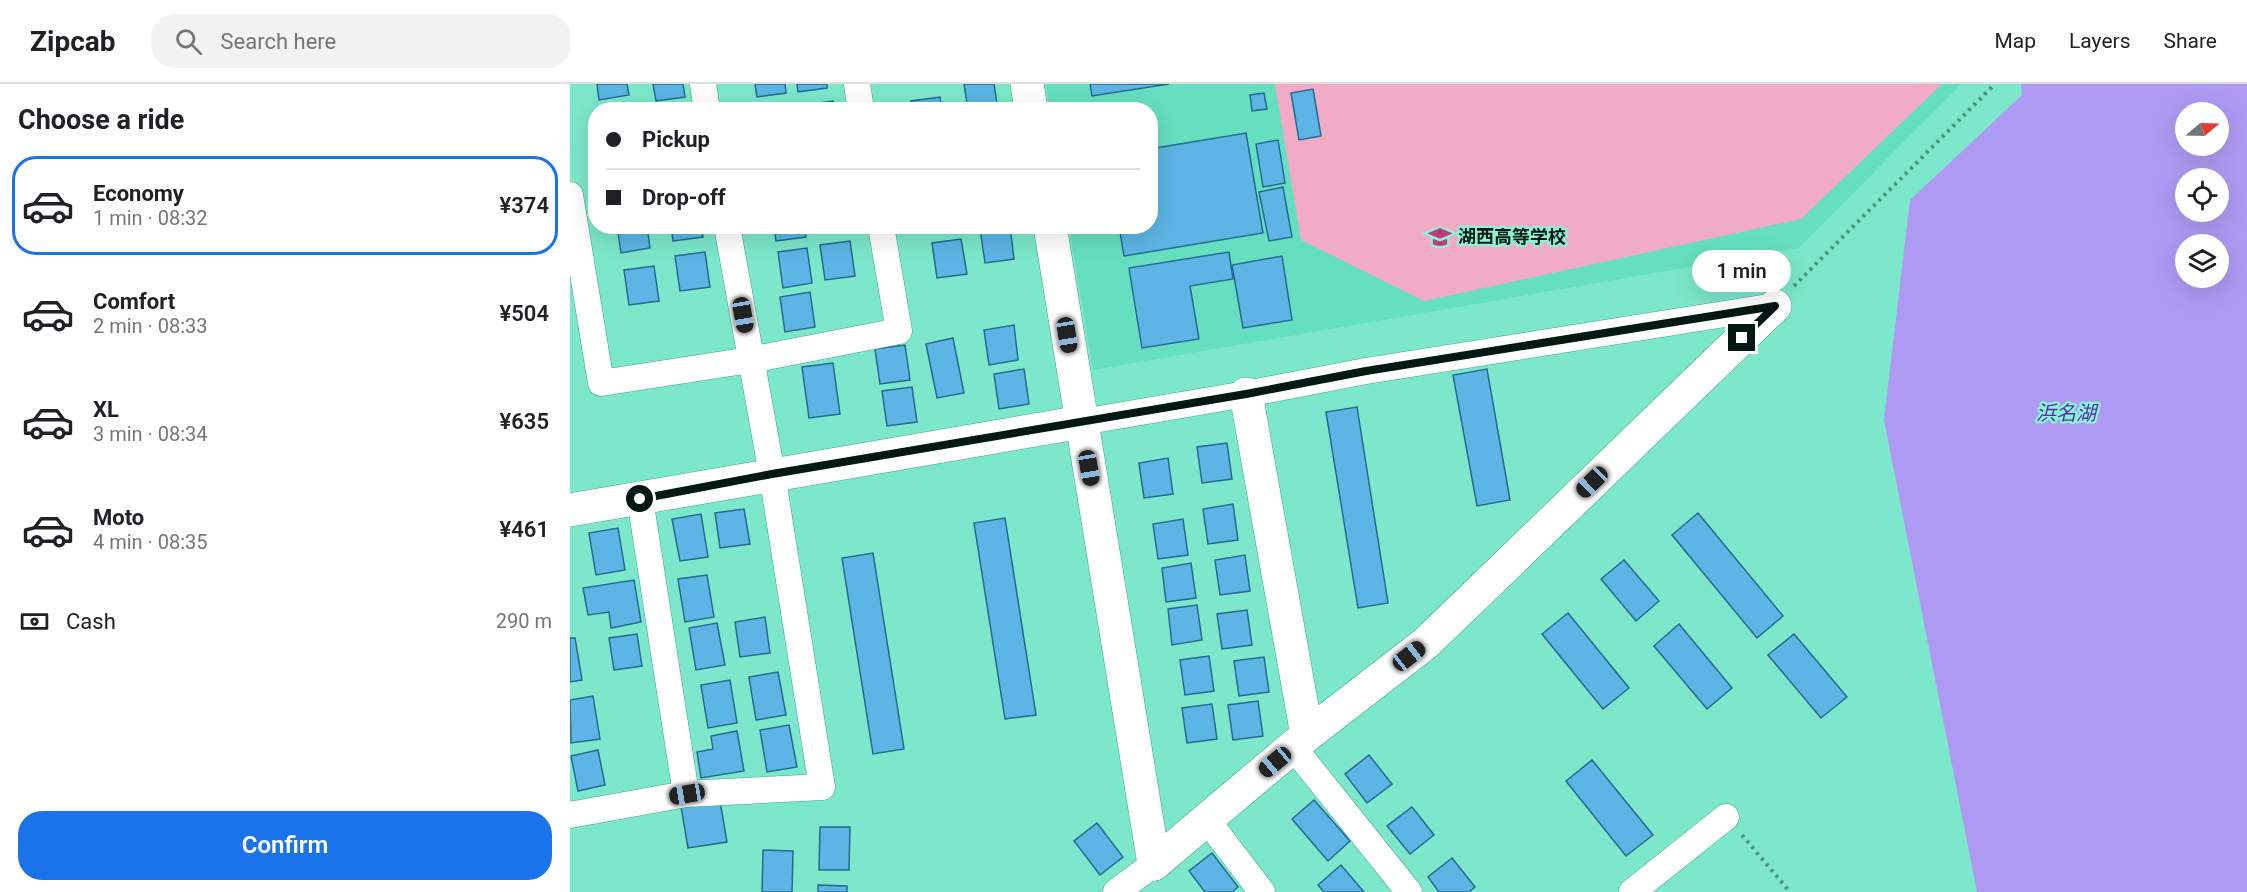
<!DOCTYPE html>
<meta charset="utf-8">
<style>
body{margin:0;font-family:Roboto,"Noto Sans JP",sans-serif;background:#f2f2f2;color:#202124;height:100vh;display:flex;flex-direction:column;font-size:22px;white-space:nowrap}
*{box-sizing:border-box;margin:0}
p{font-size:20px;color:#757577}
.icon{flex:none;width:33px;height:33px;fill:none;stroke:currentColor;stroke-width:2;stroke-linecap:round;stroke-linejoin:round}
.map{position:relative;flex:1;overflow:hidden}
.drawer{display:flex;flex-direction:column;background:#fff;width:570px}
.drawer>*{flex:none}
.banner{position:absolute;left:18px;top:18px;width:570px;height:132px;border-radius:24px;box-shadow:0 6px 24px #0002;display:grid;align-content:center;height:132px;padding:0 18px;background:#fff}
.needle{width:39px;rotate:71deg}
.controls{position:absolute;left:1605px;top:18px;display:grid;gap:12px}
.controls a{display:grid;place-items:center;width:54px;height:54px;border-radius:50%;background:#fff;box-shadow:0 6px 24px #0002;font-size:30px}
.end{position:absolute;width:27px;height:27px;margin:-14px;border:8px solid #021812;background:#fff;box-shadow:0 0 0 3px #fff}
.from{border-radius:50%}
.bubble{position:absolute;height:42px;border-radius:21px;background:#fff;box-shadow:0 6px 24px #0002;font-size:20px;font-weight:600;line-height:42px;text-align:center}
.car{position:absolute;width:18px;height:36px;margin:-18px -9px;border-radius:8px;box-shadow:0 0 4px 2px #0007;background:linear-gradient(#222 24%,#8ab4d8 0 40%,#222 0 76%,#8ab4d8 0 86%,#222 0)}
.banner b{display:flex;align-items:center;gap:21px;height:57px;font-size:22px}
.banner b+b{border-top:2px solid #e0e0e0}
.banner i{width:15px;height:15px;background:#202124}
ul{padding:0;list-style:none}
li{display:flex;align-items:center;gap:18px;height:99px;margin:0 12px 9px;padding:0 6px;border:3px solid transparent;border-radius:24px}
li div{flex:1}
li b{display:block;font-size:22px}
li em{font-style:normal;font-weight:600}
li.current{border-color:#1a73e8}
li>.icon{width:54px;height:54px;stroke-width:1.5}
h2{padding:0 18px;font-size:27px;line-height:72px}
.pay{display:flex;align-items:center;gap:15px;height:66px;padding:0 18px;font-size:22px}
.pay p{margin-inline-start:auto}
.action{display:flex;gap:12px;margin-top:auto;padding:12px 18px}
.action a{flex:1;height:69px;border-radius:24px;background:#1a73e8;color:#fff;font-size:24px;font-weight:600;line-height:69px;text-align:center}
header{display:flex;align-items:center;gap:36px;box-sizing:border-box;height:84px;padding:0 30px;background:#fff;border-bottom:2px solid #e0e0e0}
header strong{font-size:28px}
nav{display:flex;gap:33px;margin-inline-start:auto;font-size:21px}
.search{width:420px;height:54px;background:#f2f2f2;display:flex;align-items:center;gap:15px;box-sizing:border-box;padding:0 21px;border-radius:24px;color:#757577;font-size:22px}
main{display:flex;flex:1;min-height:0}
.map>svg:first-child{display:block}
</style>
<header>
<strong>Zipcab</strong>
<div class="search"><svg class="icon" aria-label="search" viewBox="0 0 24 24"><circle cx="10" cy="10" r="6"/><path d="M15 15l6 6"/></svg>Search here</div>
<nav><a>Map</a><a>Layers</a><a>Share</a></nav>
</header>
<main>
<section class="drawer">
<h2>Choose a ride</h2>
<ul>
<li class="current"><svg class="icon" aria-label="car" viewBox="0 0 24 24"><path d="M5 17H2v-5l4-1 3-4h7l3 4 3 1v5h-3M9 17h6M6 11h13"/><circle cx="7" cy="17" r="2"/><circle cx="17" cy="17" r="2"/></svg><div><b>Economy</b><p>1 min · 08:32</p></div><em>¥374</em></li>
<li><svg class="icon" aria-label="car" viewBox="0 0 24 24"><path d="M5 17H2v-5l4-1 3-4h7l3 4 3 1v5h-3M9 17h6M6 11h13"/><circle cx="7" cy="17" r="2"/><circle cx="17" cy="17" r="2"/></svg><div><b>Comfort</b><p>2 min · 08:33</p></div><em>¥504</em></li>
<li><svg class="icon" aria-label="car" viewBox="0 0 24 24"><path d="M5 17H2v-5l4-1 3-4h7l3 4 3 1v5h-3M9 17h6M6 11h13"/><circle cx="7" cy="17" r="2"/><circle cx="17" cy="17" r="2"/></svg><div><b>XL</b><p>3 min · 08:34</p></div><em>¥635</em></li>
<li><svg class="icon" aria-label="car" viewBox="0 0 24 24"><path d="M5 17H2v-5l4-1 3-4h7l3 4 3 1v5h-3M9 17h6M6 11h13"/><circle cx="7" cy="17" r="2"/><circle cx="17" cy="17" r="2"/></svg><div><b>Moto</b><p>4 min · 08:35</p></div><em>¥461</em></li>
</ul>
<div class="pay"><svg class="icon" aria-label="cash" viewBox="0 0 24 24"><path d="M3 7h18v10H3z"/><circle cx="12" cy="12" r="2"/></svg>Cash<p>290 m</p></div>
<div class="action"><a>Confirm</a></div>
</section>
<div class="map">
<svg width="1677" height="808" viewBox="0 0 1677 808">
<rect width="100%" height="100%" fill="#7ce7ca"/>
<polygon fill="#65dfbf" points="476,0 1391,0 1229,164 523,286 499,143 580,142 580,26 480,25"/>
<polygon fill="#f1abc7" points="705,0 1372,0 1231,135 854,217 731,156"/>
<path fill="#ae9af2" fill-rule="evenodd" d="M1451,0H1677V808H1407L1314,336L1340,116L1452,11ZM1616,28H1648V62H1616ZM1616,94H1648V128H1616ZM1616,160H1648V194H1616Z"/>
<g fill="#5cb5e4" stroke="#246b8d" stroke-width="1.5">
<polygon points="27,0 57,0 59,11 29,16"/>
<polygon points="83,0 113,0 115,13 86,17"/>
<polygon points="185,0 215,0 216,9 187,13"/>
<polygon points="227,0 257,0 257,4 228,8"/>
<polygon points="394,0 424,0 428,26 398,26"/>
<polygon points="520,0 599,0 522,12"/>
<polygon points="743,5 751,52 729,56 721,9"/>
<polygon points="694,9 697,25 682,27 680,11"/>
<polygon points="370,13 372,26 342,26 341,17"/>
<polygon points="263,17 264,26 234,26 233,21"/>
<polygon points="115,19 116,26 86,26 86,23"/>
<polygon points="676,49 693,149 554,172 549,142 580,142 580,65"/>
<polygon points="708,56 715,99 693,103 686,60"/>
<polygon points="713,103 722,153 699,157 689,108"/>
<polygon points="47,142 77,142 80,164 51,169"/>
<polygon points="101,142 131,142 133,153 103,157"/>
<polygon points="204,142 234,142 236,153 206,157"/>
<polygon points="247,142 269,142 248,146"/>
<polygon points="422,142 440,142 444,175 415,179 410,144"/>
<polygon points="391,155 397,190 367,194 362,159"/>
<polygon points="280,157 285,192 255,196 250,161"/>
<polygon points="237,164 242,199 213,204 208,168"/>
<polygon points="135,168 140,203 110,207 105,172"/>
<polygon points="659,168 663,195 620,202 629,255 572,264 559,184"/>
<polygon points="712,172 722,236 673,244 662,181"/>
<polygon points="84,182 89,217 59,221 54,186"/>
<polygon points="240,208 245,243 215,248 210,213"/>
<polygon points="444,241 448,276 419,281 414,246"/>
<polygon points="383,254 394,309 367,314 356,260"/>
<polygon points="335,261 340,296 310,300 305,265"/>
<polygon points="263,279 270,330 239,334 232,283"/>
<polygon points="454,285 459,320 429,325 424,290"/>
<polygon points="917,285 940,416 907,422 883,291"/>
<polygon points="342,303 347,338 317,342 312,307"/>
<polygon points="787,323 818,519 788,524 756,328"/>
<polygon points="657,359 662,395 632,399 627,363"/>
<polygon points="598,374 603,410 574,414 569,379"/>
<polygon points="663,420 668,456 638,460 633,425"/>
<polygon points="174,425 180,460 150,464 145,429"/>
<polygon points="1128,429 1213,532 1187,554 1102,451"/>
<polygon points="131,430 138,473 110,477 102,435"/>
<polygon points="435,434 466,631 435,635 404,439"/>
<polygon points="613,435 618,471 588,475 583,440"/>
<polygon points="48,444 55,486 26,491 19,449"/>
<polygon points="303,469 334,665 303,670 272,474"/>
<polygon points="675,471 680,507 650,511 645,476"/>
<polygon points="1054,476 1089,517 1066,537 1031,495"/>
<polygon points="621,479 626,514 596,518 592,484"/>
<polygon points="137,491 144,533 115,538 108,495"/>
<polygon points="64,496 71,538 41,544 39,528 18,531 13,504"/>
<polygon points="627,521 632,556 602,561 598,525"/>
<polygon points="677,526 682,561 652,565 647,530"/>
<polygon points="998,529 1059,604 1033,625 972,550"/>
<polygon points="195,533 200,569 170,573 165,538"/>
<polygon points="147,539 155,581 126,586 119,544"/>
<polygon points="1109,540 1162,604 1137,625 1084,562"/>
<polygon points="67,550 72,582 44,586 39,554"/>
<polygon points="1224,550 1277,613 1251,634 1198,571"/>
<polygon points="0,554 5,554 12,596 0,598"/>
<polygon points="639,572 644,607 615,611 610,576"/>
<polygon points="694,573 699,608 669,612 664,577"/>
<polygon points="208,588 216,631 186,636 179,593"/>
<polygon points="160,596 167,639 138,644 131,601"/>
<polygon points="23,612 30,655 1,659 0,616"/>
<polygon points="688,617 693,652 663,656 658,621"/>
<polygon points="642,620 647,655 617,659 612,624"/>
<polygon points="219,641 227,683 197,688 190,646"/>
<polygon points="167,647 174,687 131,694 127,668 143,665 141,652"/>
<polygon points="28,666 35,701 8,707 1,672"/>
<polygon points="799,671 822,700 797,719 775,690"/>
<polygon points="1022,676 1083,751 1056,772 996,697"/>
<polygon points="744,716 780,757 758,777 722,735"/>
<polygon points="150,717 157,758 118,764 111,723"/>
<polygon points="842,723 864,751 840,770 817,742"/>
<polygon points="527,739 553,773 530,791 504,757"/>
<polygon points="250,743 280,743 279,786 249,786"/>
<polygon points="193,766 223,767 222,808 192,808"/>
<polygon points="642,769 668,803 662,808 635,808 619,787"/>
<polygon points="882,774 905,803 899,808 869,808 858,793"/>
<polygon points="771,781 794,808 754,808 748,801"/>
<polygon points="248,801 277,802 277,808 248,808"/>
</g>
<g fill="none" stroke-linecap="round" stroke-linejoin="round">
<g stroke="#39aa8f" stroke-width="27">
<g id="street">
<polyline points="133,0 137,26"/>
<polyline points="287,0 291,26"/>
<polyline points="0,111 31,299 180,276 329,247 311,142"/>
<polyline points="512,338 676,310 796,287 1205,222"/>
<polyline points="70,415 116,710"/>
<polyline points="723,663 839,808"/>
<polyline points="0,731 116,710 252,703 202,390 157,142"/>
<polyline points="637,736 692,808"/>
<polyline points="546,808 584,780"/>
<polyline points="1062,808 1156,733"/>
</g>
</g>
<g stroke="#39aa8f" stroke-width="34">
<g id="secondary">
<polyline points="457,0 461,26"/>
<polyline points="480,142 584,780"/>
<polyline points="676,310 737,651"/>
<polyline points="0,426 512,338"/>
<polyline points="584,780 737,651 856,559 1205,222"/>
</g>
</g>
<g stroke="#4c9581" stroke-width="4" stroke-dasharray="3 4.5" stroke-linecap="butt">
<polyline points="1224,202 1425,0"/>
<polyline points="1172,751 1220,808"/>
</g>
<use href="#street" stroke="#fff" stroke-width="26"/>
<use href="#secondary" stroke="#fff" stroke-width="33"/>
</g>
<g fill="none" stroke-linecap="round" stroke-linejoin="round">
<polyline stroke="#021812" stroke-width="8" points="70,415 202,390 676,310 796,287 1205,222 1172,254"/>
</g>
<defs>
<g id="school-bare" transform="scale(1.8)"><path d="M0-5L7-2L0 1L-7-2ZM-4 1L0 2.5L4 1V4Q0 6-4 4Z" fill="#bf3a7d" stroke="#89f5d7" stroke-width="2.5" paint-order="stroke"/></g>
</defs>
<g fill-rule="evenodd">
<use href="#school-bare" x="870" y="153"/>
</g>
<g text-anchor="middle" stroke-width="4.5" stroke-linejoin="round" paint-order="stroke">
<g font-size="18" font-weight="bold" fill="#021812" stroke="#89f5d7" text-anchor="start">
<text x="888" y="159">湖西高等学校</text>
</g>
<g font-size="20" font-style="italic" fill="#5a2cab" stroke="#89f5d7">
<text x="1496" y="336">浜名湖</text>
</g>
</g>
</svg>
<div class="controls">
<a><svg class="needle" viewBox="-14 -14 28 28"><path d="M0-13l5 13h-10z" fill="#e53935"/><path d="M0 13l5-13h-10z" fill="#757577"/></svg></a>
<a><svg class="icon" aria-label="locate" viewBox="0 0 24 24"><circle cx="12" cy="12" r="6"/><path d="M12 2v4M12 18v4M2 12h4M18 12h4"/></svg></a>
<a><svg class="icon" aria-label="layers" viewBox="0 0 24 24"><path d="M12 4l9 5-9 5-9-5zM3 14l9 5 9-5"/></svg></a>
</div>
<i class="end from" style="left:70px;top:415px"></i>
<i class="end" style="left:1172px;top:254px"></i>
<div class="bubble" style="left:1122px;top:166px;width:99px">1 min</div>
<i class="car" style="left:173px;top:231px;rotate:170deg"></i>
<i class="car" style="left:497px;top:251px;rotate:171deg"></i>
<i class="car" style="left:519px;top:384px;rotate:170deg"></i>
<i class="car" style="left:1022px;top:398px;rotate:226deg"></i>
<i class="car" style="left:839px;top:572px;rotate:52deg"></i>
<i class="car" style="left:705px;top:678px;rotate:230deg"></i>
<i class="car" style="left:117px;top:710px;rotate:260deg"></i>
<div class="banner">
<b><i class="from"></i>Pickup</b>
<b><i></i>Drop-off</b>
</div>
</div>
</main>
